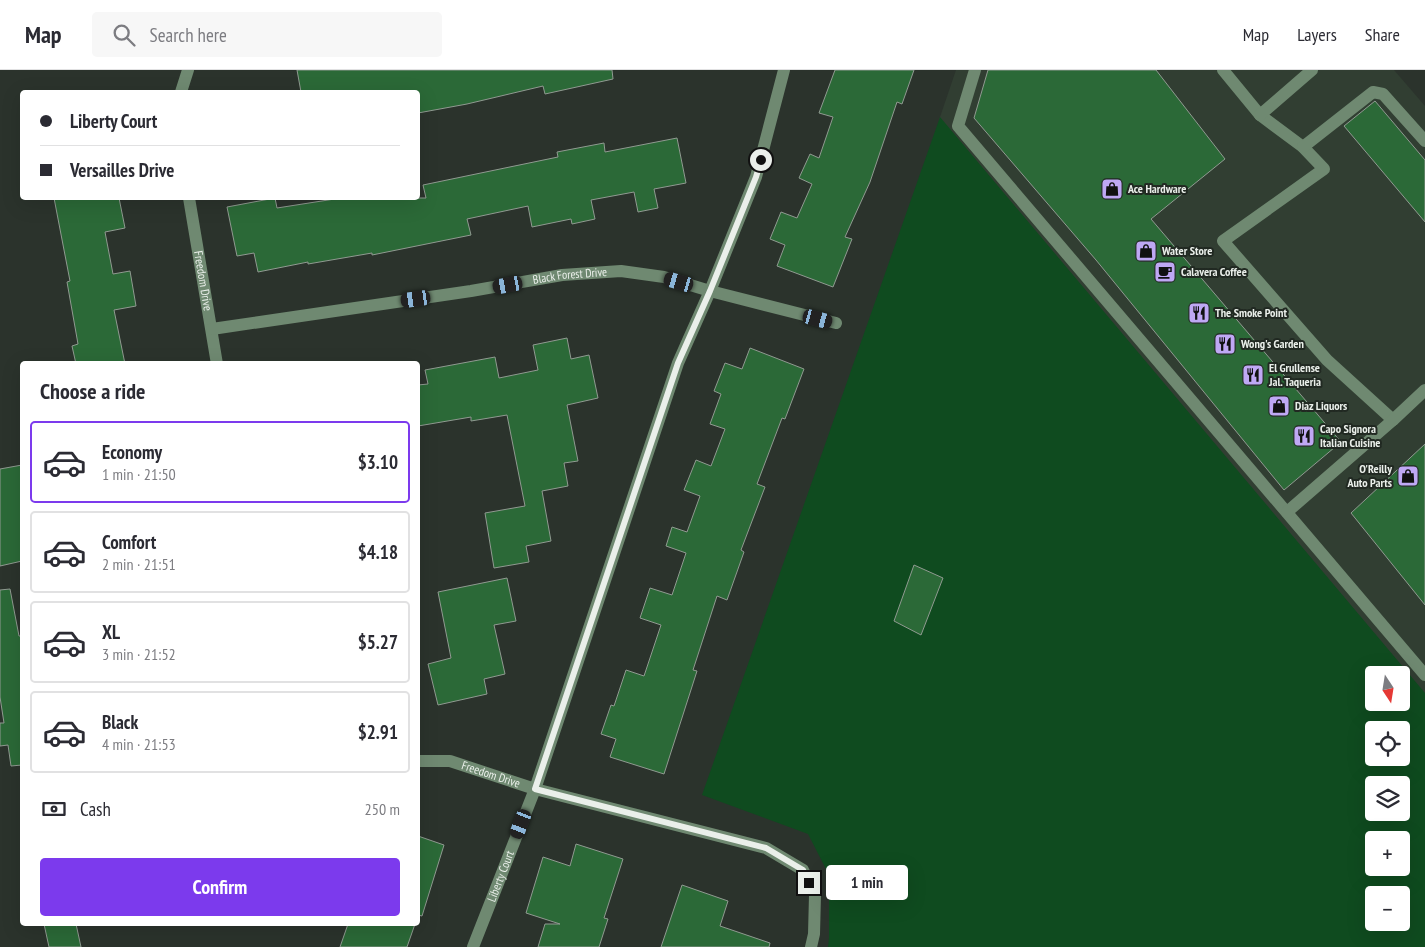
<!DOCTYPE html>
<meta charset="utf-8">
<style>
body{margin:0;font-family:"PT Sans Narrow",sans-serif;background:#f7f7f7;color:#2b2b33;height:100vh;display:flex;flex-direction:column;font-size:19px;white-space:nowrap}
*{box-sizing:border-box;margin:0}
p{font-size:16px;color:#7c7c81}
.icon{flex:none;width:28px;height:28px;fill:none;stroke:currentColor;stroke-width:2;stroke-linecap:round;stroke-linejoin:round}
.map{position:relative;flex:1;overflow:hidden}
.side{position:absolute;left:20px;top:291px;width:400px;height:565px;display:flex;flex-direction:column;background:#fff;border-radius:5px;box-shadow:0 5px 20px #0002}
.side>*{flex:none}
.hud{position:absolute;left:20px;top:20px;width:400px;height:110px;border-radius:5px;box-shadow:0 5px 20px #0002;display:grid;align-content:center;height:110px;padding:0 20px;background:#fff}
.needle{width:32px;rotate:168deg}
.controls{position:absolute;left:1365px;top:596px;display:grid;gap:10px}
.controls a{display:grid;place-items:center;width:45px;height:45px;border-radius:5px;background:#fff;box-shadow:0 5px 20px #0002;font-size:25px}
.end{position:absolute;width:22px;height:22px;margin:-11px;border:6px solid #eaefea;background:#111;box-shadow:0 0 0 2px #111}
.from{border-radius:50%}
.bubble{position:absolute;height:35px;border-radius:5px;background:#fff;box-shadow:0 5px 20px #0002;font-size:16px;font-weight:800;line-height:35px;text-align:center}
.car{position:absolute;width:15px;height:30px;margin:-15px -8px;border-radius:6px;box-shadow:0 0 4px 1px #0007;background:linear-gradient(#222 24%,#8ab4d8 0 40%,#222 0 76%,#8ab4d8 0 86%,#222 0)}
.hud b{display:flex;align-items:center;gap:18px;height:48px;font-size:19px}
.hud b+b{border-top:1px solid #e1e1e2}
.hud i{width:12px;height:12px;background:#2b2b33}
ul{padding:0;list-style:none}
li{display:flex;align-items:center;gap:15px;height:82px;margin:0 10px 8px;padding:0 10px;border:2px solid #e1e1e2;border-radius:5px}
li div{flex:1}
li b{display:block;font-size:19px}
li em{font-style:normal;font-weight:800}
li.current{border-color:#7c3aed}
li>.icon{width:45px;height:45px;stroke-width:1.5}
h2{padding:0 20px;font-size:22px;line-height:60px}
.pay{display:flex;align-items:center;gap:12px;height:55px;padding:0 20px;font-size:19px}
.pay p{margin-inline-start:auto}
.cta{display:flex;gap:10px;margin-top:auto;padding:10px 20px}
.cta a{flex:1;height:58px;border-radius:5px;background:#7c3aed;color:#fff;font-size:20px;font-weight:800;line-height:58px;text-align:center}
header{display:flex;align-items:center;gap:30px;box-sizing:border-box;height:70px;padding:0 25px;background:#fff;border-bottom:1px solid #e1e1e2}
header strong{font-size:24px}
nav{display:flex;gap:28px;margin-inline-start:auto;font-size:18px}
.search{width:350px;height:45px;background:#f7f7f7;display:flex;align-items:center;gap:12px;box-sizing:border-box;padding:0 18px;border-radius:5px;color:#7c7c81;font-size:19px}
.map>svg:first-child{display:block}
</style>
<header>
<strong>Map</strong>
<div class="search"><svg class="icon" aria-label="search" viewBox="0 0 24 24"><circle cx="10" cy="10" r="6"/><path d="M15 15l6 6"/></svg>Search here</div>
<nav><a>Map</a><a>Layers</a><a>Share</a></nav>
</header>
<div class="map">
<svg width="1425" height="877" viewBox="0 0 1425 877">
<rect width="100%" height="100%" fill="#2b332c"/>
<polygon fill="#313e32" points="956,0 1394,0 1425,36 1425,628 939,50"/>
<path fill="#0f4b1f" fill-rule="evenodd" d="M940,47L1425,623V877H828L829,868V805L808,764L702,725ZM1374,605H1401V632H1374ZM1374,660H1401V688H1374ZM1374,715H1401V742H1374ZM1374,770H1401V798H1374ZM1374,825H1401V852H1374Z"/>
<g fill="#2b6937" stroke="#909a91">
<polygon points="297,0 612,0 613,9 545,24 543,16 467,34 418,43 418,22 301,22"/>
<polygon points="835,0 914,0 902,34 897,32 870,112 845,167 852,169 833,217 777,196 785,175 770,169 781,142 797,148 812,114 799,108 810,84 819,88 833,47 819,43"/>
<polygon points="988,0 1156,0 1225,89 1151,149 1341,372 1284,420 1096,190 974,48"/>
<polygon points="1375,31 1425,90 1425,152 1344,56"/>
<polygon points="677,68 686,113 654,119 658,138 638,142 634,122 591,130 595,149 572,154 571,149 532,157 528,136 467,149 471,165 372,185 372,183 308,194 308,192 258,202 254,183 237,186 227,137 275,128 277,138 341,128 426,128 423,115 558,87 557,82 604,73 605,82"/>
<polygon points="54,128 119,128 125,158 105,162 113,204 130,201 136,236 114,240 125,294 76,294 72,276 78,274 67,212 70,211"/>
<polygon points="567,268 571,289 589,285 598,328 567,335 578,391 564,393 568,416 542,421 551,471 526,476 529,492 494,498 485,443 525,436 507,345 471,351 471,347 418,356 418,315 428,314 425,300 495,287 499,308 538,300 533,275"/>
<polygon points="750,278 804,299 785,349 782,348 757,414 765,417 741,480 744,482 727,530 717,526 693,600 697,601 664,704 610,687 616,669 601,664 611,635 614,636 626,600 644,606 661,555 640,548 650,518 672,525 686,483 666,476 672,457 687,462 700,426 684,420 696,390 711,396 725,359 710,354 721,324 714,321 725,293 742,299"/>
<polygon points="1425,374 1425,535 1351,443"/>
<polygon points="22,395 22,491 0,496 0,399"/>
<polygon points="914,495 943,508 921,565 894,551"/>
<polygon points="507,508 516,551 494,555 505,604 484,609 487,624 438,635 428,594 451,588 438,522"/>
<polygon points="10,519 19,566 22,566 22,695 11,696 8,675 0,676 0,653 4,653 0,627 0,520"/>
<polygon points="418,766 444,775 422,846 418,845"/>
<polygon points="576,774 623,789 604,848 608,849 599,877 538,877 545,854 560,854 526,843 543,787 570,796"/>
<polygon points="682,815 728,831 720,856 770,873 769,877 661,877"/>
<polygon points="44,854 76,854 81,877 49,877"/>
<polygon points="348,854 415,854 407,877 340,877"/>
</g>
<g fill="none" stroke-linecap="round" stroke-linejoin="round">
<g stroke="#6f8971" stroke-width="12">
<polyline points="975,0 958,56 1425,605"/>
<polyline points="1223,0 1260,45 1303,77 1324,99 1223,171 1327,290 1393,350"/>
<polyline points="181,22 188,0"/>
<polyline points="1260,45 1312,0"/>
<polyline points="1303,77 1373,22 1383,24 1425,71"/>
<path id="s1" d="M189,128L217,294"/>
<path id="s2" d="M212,259L471,221L562,205L621,201L664,207L710,221L836,253"/>
<polyline points="1287,442 1393,350 1425,320"/>
<path id="s3" d="M418,691H450L535,719L766,778L803,800L815,825L814,864L811,877"/>
<path id="s4" d="M473,877L535,719L678,293L710,221L756,107L784,0"/>
</g>
</g>
<g fill="none" stroke-linecap="round" stroke-linejoin="round">
<polyline stroke="#eaefea" stroke-width="6" points="761,90 756,107 710,221 678,293 535,719 766,778 803,800 809,813"/>
</g>
<defs>
<g id="shop-square" transform="scale(1.125)"><rect x="-9" y="-9" width="18" height="18" rx="4" fill="#bfa8f4" stroke="#212922"/><path d="M-5-2.5h2.3a2.7 3.5 0 0 1 5.4 0H5L5.5 6h-11ZM-1.5-2.5h3a1.5 2.3 0 0 0-3 0Z" fill="#111"/></g>
<g id="cafe-square" transform="scale(1.125)"><rect x="-9" y="-9" width="18" height="18" rx="4" fill="#bfa8f4" stroke="#212922"/><path d="M-5.5-4.5H6V0H3Q3 3.5 0 3.5H-2.5Q-5.5 3.5-5.5 0ZM3-3.2v2h1.7v-2ZM-6 4.5H4V6H-6Z" fill="#111"/></g>
<g id="restaurant-square" transform="scale(1.125)"><rect x="-9" y="-9" width="18" height="18" rx="4" fill="#bfa8f4" stroke="#212922"/><path d="M-5-6h1v4h1v-4h1v4h1v-4h1v5L-1.5 .5V6h-2V.5L-5-1ZM5-6V6H3V1.5H1.5Q1.5-4 5-6Z" fill="#111"/></g>
</defs>
<g fill-rule="evenodd">
<use href="#shop-square" x="1112" y="119"/>
<use href="#shop-square" x="1146" y="181"/>
<use href="#cafe-square" x="1165" y="202"/>
<use href="#restaurant-square" x="1199" y="243"/>
<use href="#restaurant-square" x="1225" y="274"/>
<use href="#restaurant-square" x="1253" y="305"/>
<use href="#shop-square" x="1279" y="336"/>
<use href="#restaurant-square" x="1304" y="366"/>
<use href="#shop-square" x="1408" y="406"/>
</g>
<g text-anchor="middle" stroke-width="4" stroke-linejoin="round" paint-order="stroke">
<g font-size="12" font-weight="bold" fill="#eaefea" stroke="#212922" text-anchor="start">
<text x="1128" y="123">Ace Hardware</text>
<text x="1162" y="185">Water Store</text>
<text x="1181" y="206">Calavera Coffee</text>
<text x="1215" y="247">The Smoke Point</text>
<text x="1241" y="278">Wong's Garden</text>
<text x="1269" y="302">El Grullense<tspan x="1269" dy="14">Jal. Taqueria</tspan></text>
<text x="1295" y="340">Diaz Liquors</text>
<text x="1320" y="363">Capo Signora<tspan x="1320" dy="14">Italian Cuisine</tspan></text>
<text x="1392" y="403" text-anchor="end">O'Reilly<tspan x="1392" dy="14">Auto Parts</tspan></text>
</g>
<g font-size="12" fill="#eaefea" stroke="#212922">
<text dy="4" stroke="none"><textPath href="#s2" startOffset="362">Black Forest Drive</textPath></text>
<text dy="4" stroke="none"><textPath href="#s1" startOffset="84">Freedom Drive</textPath></text>
<text dy="4" stroke="none"><textPath href="#s3" startOffset="75">Freedom Drive</textPath></text>
<text dy="4" stroke="none"><textPath href="#s4" startOffset="76">Liberty Court</textPath></text>
</g>
</g>
</svg>
<div class="controls">
<a><svg class="needle" viewBox="-14 -14 28 28"><path d="M0-13l5 13h-10z" fill="#e53935"/><path d="M0 13l5-13h-10z" fill="#7c7c81"/></svg></a>
<a><svg class="icon" aria-label="locate" viewBox="0 0 24 24"><circle cx="12" cy="12" r="6"/><path d="M12 2v4M12 18v4M2 12h4M18 12h4"/></svg></a>
<a><svg class="icon" aria-label="layers" viewBox="0 0 24 24"><path d="M12 4l9 5-9 5-9-5zM3 14l9 5 9-5"/></svg></a>
<a>+</a>
<a>−</a>
</div>
<i class="end from" style="left:761px;top:90px"></i>
<i class="end" style="left:809px;top:813px"></i>
<div class="bubble" style="left:826px;top:795px;width:82px">1 min</div>
<i class="car" style="left:679px;top:212px;rotate:286deg"></i>
<i class="car" style="left:508px;top:215px;rotate:260deg"></i>
<i class="car" style="left:416px;top:229px;rotate:262deg"></i>
<i class="car" style="left:818px;top:249px;rotate:105deg"></i>
<i class="car" style="left:521px;top:754px;rotate:201deg"></i>
<div class="hud">
<b><i class="from"></i>Liberty Court</b>
<b><i></i>Versailles Drive</b>
</div>
<section class="side">
<h2>Choose a ride</h2>
<ul>
<li class="current"><svg class="icon" aria-label="car" viewBox="0 0 24 24"><path d="M5 17H2v-5l4-1 3-4h7l3 4 3 1v5h-3M9 17h6M6 11h13"/><circle cx="7" cy="17" r="2"/><circle cx="17" cy="17" r="2"/></svg><div><b>Economy</b><p>1 min · 21:50</p></div><em>$3.10</em></li>
<li><svg class="icon" aria-label="car" viewBox="0 0 24 24"><path d="M5 17H2v-5l4-1 3-4h7l3 4 3 1v5h-3M9 17h6M6 11h13"/><circle cx="7" cy="17" r="2"/><circle cx="17" cy="17" r="2"/></svg><div><b>Comfort</b><p>2 min · 21:51</p></div><em>$4.18</em></li>
<li><svg class="icon" aria-label="car" viewBox="0 0 24 24"><path d="M5 17H2v-5l4-1 3-4h7l3 4 3 1v5h-3M9 17h6M6 11h13"/><circle cx="7" cy="17" r="2"/><circle cx="17" cy="17" r="2"/></svg><div><b>XL</b><p>3 min · 21:52</p></div><em>$5.27</em></li>
<li><svg class="icon" aria-label="car" viewBox="0 0 24 24"><path d="M5 17H2v-5l4-1 3-4h7l3 4 3 1v5h-3M9 17h6M6 11h13"/><circle cx="7" cy="17" r="2"/><circle cx="17" cy="17" r="2"/></svg><div><b>Black</b><p>4 min · 21:53</p></div><em>$2.91</em></li>
</ul>
<div class="pay"><svg class="icon" aria-label="cash" viewBox="0 0 24 24"><path d="M3 7h18v10H3z"/><circle cx="12" cy="12" r="2"/></svg>Cash<p>250 m</p></div>
<div class="cta"><a>Confirm</a></div>
</section>
</div>
